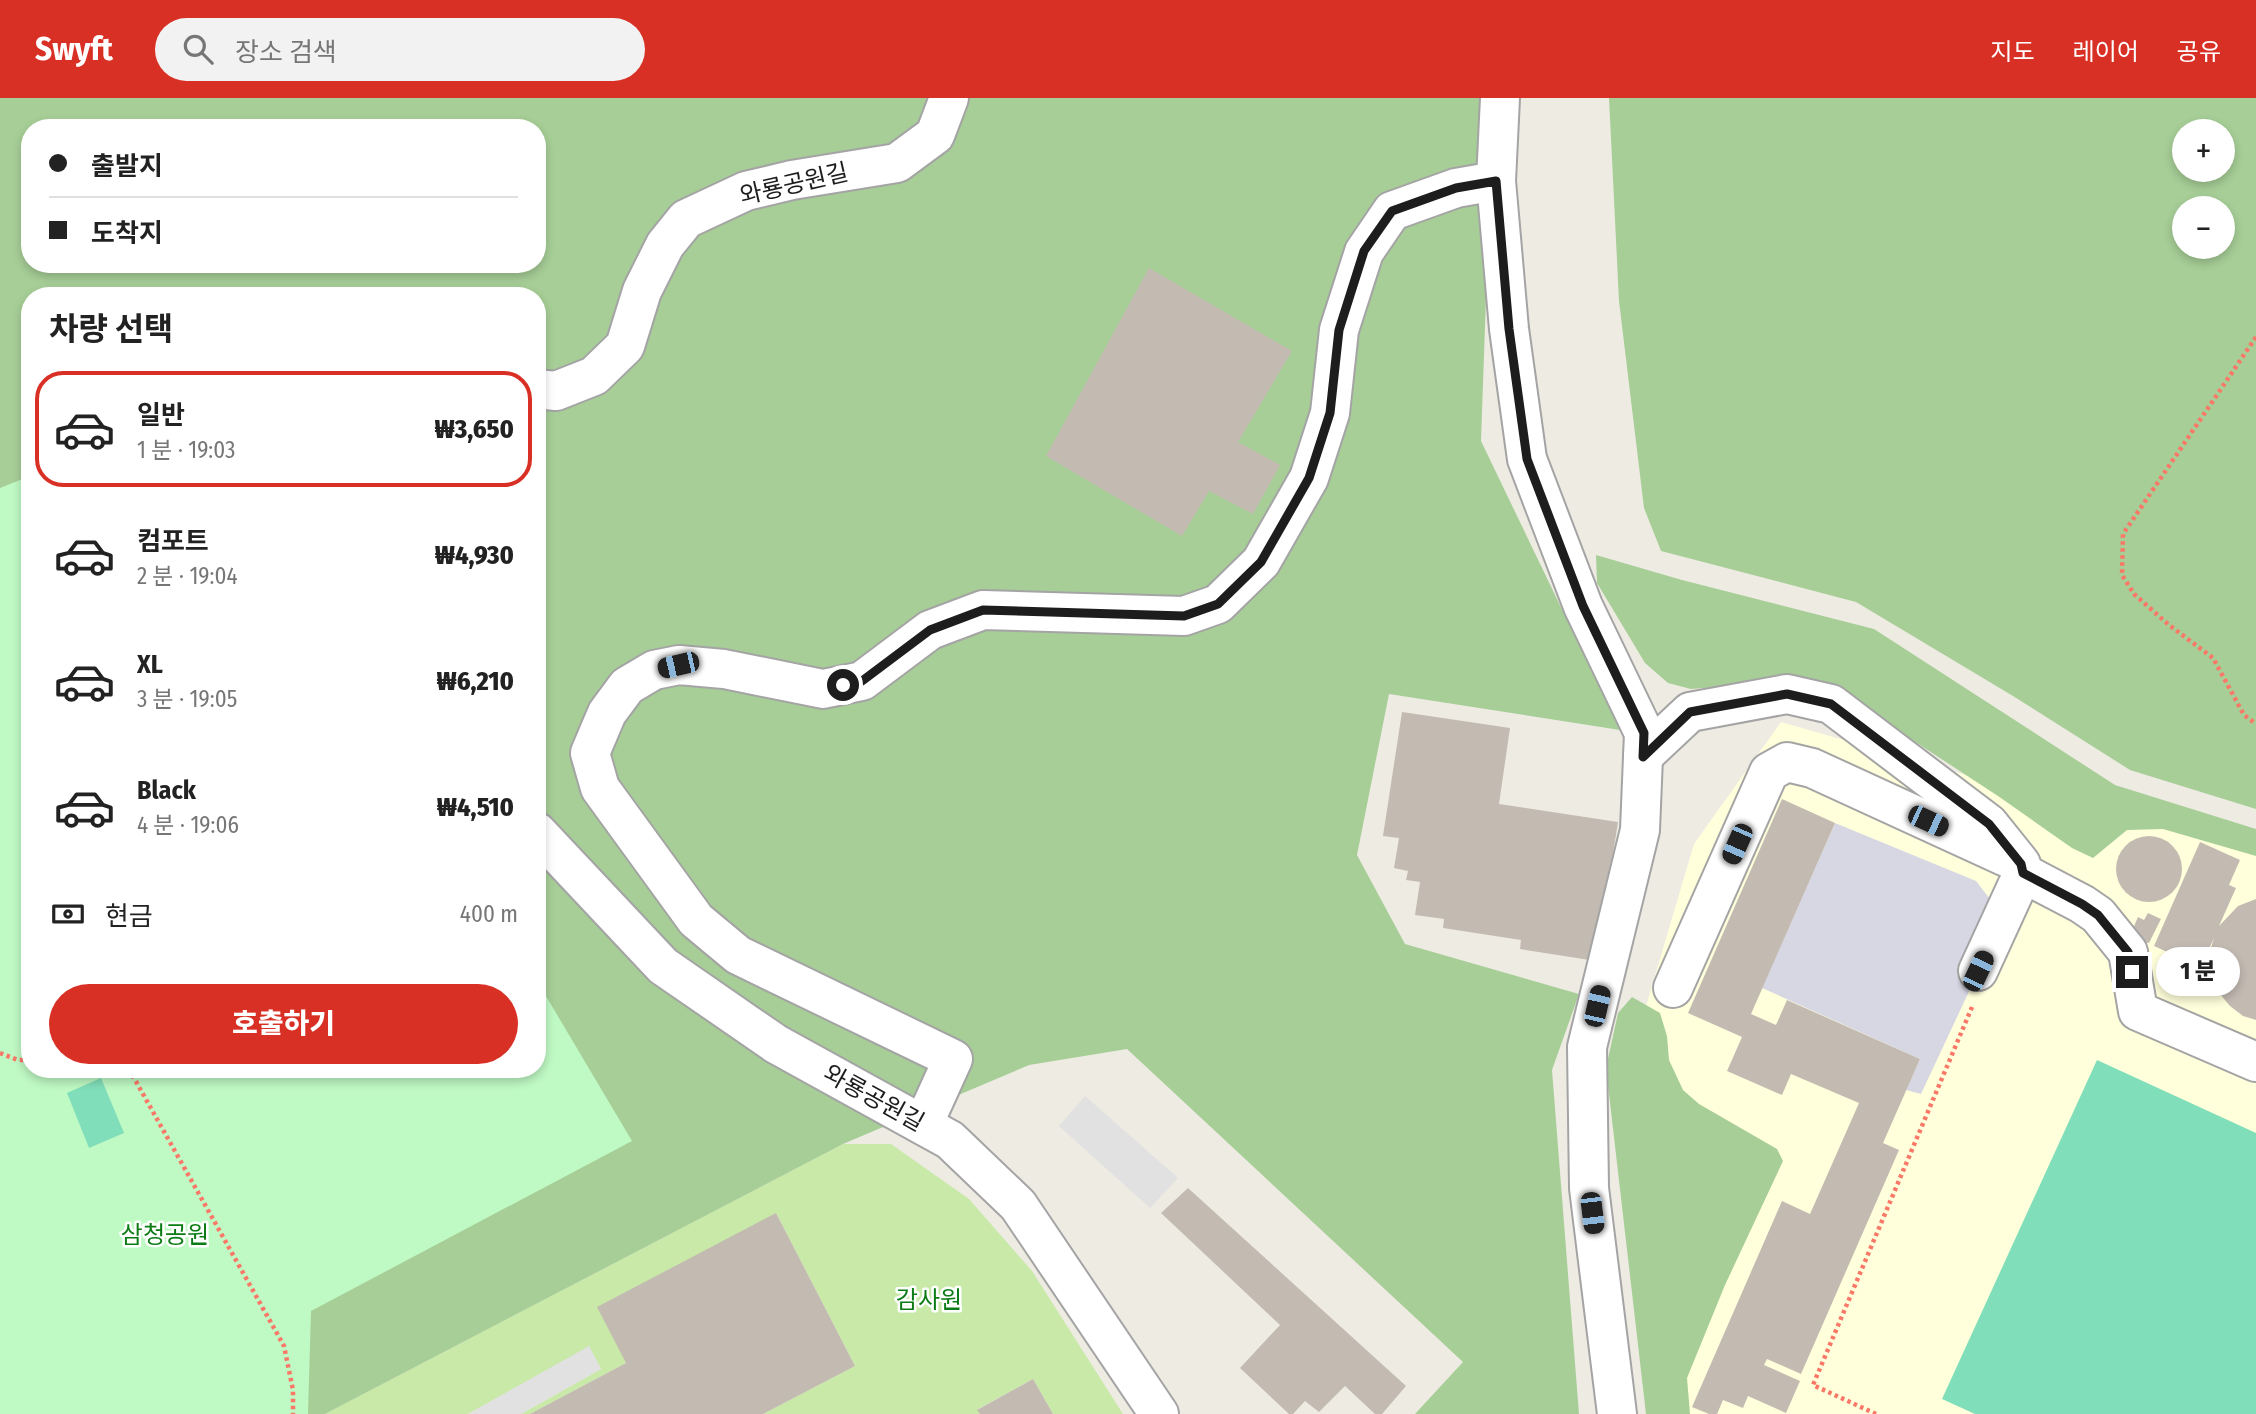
<!DOCTYPE html>
<html lang="ko">
<meta charset="utf-8">
<style>
body{margin:0;font-family:"Fira Sans Condensed","Noto Sans KR",sans-serif;background:#f2f2f2;color:#222;height:100vh;display:flex;flex-direction:column;font-size:26px;white-space:nowrap}
*{box-sizing:border-box;margin:0}
p{font-size:23px;color:#767676}
.icon{flex:none;width:38px;height:38px;fill:none;stroke:currentColor;stroke-width:2;stroke-linecap:round;stroke-linejoin:round}
.map{position:relative;flex:1;overflow:hidden}
.drawer{position:absolute;left:21px;top:189px;width:525px;height:791px;display:flex;flex-direction:column;background:#fff;border-radius:28px;box-shadow:0 4px 10px #0003}
.drawer>*{flex:none}
.guide{position:absolute;left:21px;top:21px;width:525px;height:154px;border-radius:28px;box-shadow:0 4px 10px #0003;display:grid;align-content:center;height:154px;padding:0 28px;background:#fff}
.fabs{position:absolute;left:2172px;top:21px;display:grid;gap:14px}
.fabs a{display:grid;place-items:center;width:63px;height:63px;border-radius:50%;background:#fff;box-shadow:0 4px 10px #0003;font-size:35px}
.end{position:absolute;width:32px;height:32px;margin:-16px;border:9px solid #1d1d1d;background:#fff;box-shadow:0 0 0 4px #fff}
.from{border-radius:50%}
.bubble{position:absolute;height:49px;border-radius:24px;background:#fff;box-shadow:0 4px 10px #0003;font-size:23px;font-weight:800;line-height:49px;text-align:center}
.car{position:absolute;width:21px;height:42px;margin:-21px -10px;border-radius:9px;box-shadow:0 0 5px 2px #0007;background:linear-gradient(#222 24%,#8ab4d8 0 40%,#222 0 76%,#8ab4d8 0 86%,#222 0)}
.guide b{display:flex;align-items:center;gap:24px;height:66px;font-size:26px}
.guide b+b{border-top:2px solid #e0e0e0}
.guide i{width:18px;height:18px;background:#222}
ul{padding:0;list-style:none}
li{display:flex;align-items:center;gap:21px;height:116px;margin:0 14px 10px;padding:0 14px;border:4px solid transparent;border-radius:28px}
li div{flex:1}
li b{display:block;font-size:26px}
li em{font-style:normal;font-weight:800}
li.on{border-color:#d93025}
li>.icon{width:63px;height:63px;stroke-width:1.5}
h2{padding:0 28px;font-size:32px;line-height:84px}
.pay{display:flex;align-items:center;gap:18px;height:77px;padding:0 28px;font-size:26px}
.pay p{margin-inline-start:auto}
.button{display:flex;gap:14px;margin-top:auto;padding:14px 28px}
.button a{flex:1;height:80px;border-radius:42px;background:#d93025;color:#fff;font-size:28px;font-weight:800;line-height:80px;text-align:center}
header{display:flex;align-items:center;gap:42px;box-sizing:border-box;height:98px;padding:0 35px;background:#d93025;color:#fff}
header strong{font-size:33px}
nav{display:flex;gap:38px;margin-inline-start:auto;font-size:24px}
.search{width:490px;height:63px;background:#f2f2f2;display:flex;align-items:center;gap:18px;box-sizing:border-box;padding:0 24px;border-radius:38px;color:#767676;font-size:26px}
.map>svg:first-child{display:block}
</style>
<header>
<strong>Swyft</strong>
<div class="search"><svg class="icon" aria-label="search" viewBox="0 0 24 24"><circle cx="10" cy="10" r="6"/><path d="M15 15l6 6"/></svg>장소 검색</div>
<nav><a>지도</a><a>레이어</a><a>공유</a></nav>
</header>
<div class="map">
<svg width="2256" height="1316" viewBox="0 0 2256 1316">
<rect width="100%" height="100%" fill="#eeebe3"/>
<polygon fill="#ffffdb" points="1781,624 2081,710 2256,749 2256,1316 1673,1316 1623,986 1694,746"/>
<polygon fill="#c8e9a8" points="843,1046 891,1046 969,1101 1032,1173 1123,1316 1053,1316 1033,1281 978,1311 980,1316 763,1316 855,1268 776,1115 626,1265 530,1316 521,1316 601,1271 589,1249 468,1316 325,1316"/>
<g fill="#a7ce97" fill-rule="evenodd">
<path d="M0,0H1493L1481,343L1620,632L1389,596L1357,757L1405,846L1579,896L1552,972L1579,1316H1415L1463,1264L1127,951L1029,967L843,1046L325,1316H0ZM30,30H537V166H30ZM30,198H537V971H30Z"/>
<path d="M1609,0H2256V711L2130,672L2013,598L1856,504L1661,453L1644,410L1619,203ZM2222,33V72H2184V33ZM2184,110H2222V149H2184Z"/>
<polygon points="1596,457 1682,482 1874,531 2115,687 2256,731 2256,758 2163,731 2127,732 2093,760 2072,750 1998,698 1845,598 1730,588 1691,591 1668,585 1645,565 1597,485"/>
<polygon points="1632,899 1660,915 1667,938 1669,962 1683,992 1699,1006 1777,1051 1783,1063 1725,1187 1687,1280 1690,1316 1646,1316 1606,970 1618,915"/>
</g>
<polygon fill="#bff9c4" points="30,378 30,971 537,971 537,883 632,1043 311,1213 308,1316 0,1316 0,390"/>
<g fill="#80deba">
<polygon points="2097,962 2256,1035 2256,1316 1975,1316 1942,1301"/>
<polygon points="101,980 124,1035 89,1050 67,995"/>
</g>
<g fill="#e1e1e1">
<polygon points="1085,998 1178,1080 1150,1110 1059,1028"/>
<polygon points="589,1248 601,1271 521,1316 468,1316"/>
</g>
<polygon fill="#d7d7e4" points="1835,725 1976,783 1990,801 1957,878 1973,885 1921,996 1906,992 1920,961 1762,890"/>
<g fill="#c3bab2">
<polygon points="1149,170 1292,253 1238,344 1280,367 1253,416 1209,393 1182,438 1046,358"/>
<polygon points="1402,614 1510,630 1499,706 1618,724 1596,863 1520,851 1521,842 1443,830 1444,821 1415,817 1420,784 1406,782 1408,773 1394,770 1399,740 1383,738"/>
<polygon points="1782,701 1835,725 1751,916 1776,927 1787,902 1920,961 1883,1045 1899,1052 1801,1276 1767,1261 1764,1267 1800,1283 1786,1315 1748,1298 1743,1310 1723,1302 1717,1316 1709,1316 1692,1309 1782,1103 1810,1116 1859,1005 1791,976 1782,997 1727,973 1742,939 1688,915"/>
<circle cx="2149" cy="771" r="33"/>
<polygon points="2200,744 2240,762 2229,787 2236,790 2219,828 2238,808 2256,801 2256,922 2243,918 2230,908 2220,896 2213,882 2210,866 2210,853 2214,840 2207,855 2200,851 2194,866 2154,848"/>
<polygon points="2148,815 2161,821 2149,845 2128,842 2138,819 2144,822"/>
<polygon points="1188,1090 1406,1288 1382,1316 1375,1316 1345,1288 1319,1314 1305,1303 1293,1316 1289,1316 1240,1270 1280,1227 1161,1115"/>
<polygon points="776,1115 855,1268 763,1316 530,1316 626,1265 597,1209"/>
<polygon points="1033,1281 1053,1316 980,1316 977,1312"/>
</g>
<g fill="none" stroke-linecap="round" stroke-linejoin="round">
<g stroke="#a4a4a4" stroke-width="42">
<g id="minor">
<polyline points="1500,0 1496,83 1509,231 1527,361 1583,508 1644,635 1640,732 1587,949 1589,1090 1617,1316"/>
<polyline points="537,291 556,293 594,278 625,248 642,193 665,147 686,121 746,93 792,82 897,65 935,37 949,0"/>
<polyline points="1643,658 1690,614 1787,596 1831,606 1989,726 2021,766 2023,775 1978,873"/>
<polyline points="537,734 663,868 776,946 950,1042 1018,1107 1159,1316"/>
<polyline points="2023,775 2082,806 2098,817 2128,854 2138,913 2256,964"/>
<polyline points="1673,890 1769,674 1787,664 1812,670 2006,759"/>
<polyline points="923,1027 953,961 738,857 696,822 600,690 590,655 607,615 627,588 654,572 679,567 724,571 823,591 862,583 930,532 983,512 1184,518 1218,506 1261,464 1309,380 1330,315 1339,232 1364,154 1392,113 1456,90 1496,83"/>
</g>
</g>
<g stroke="#fa7868" stroke-width="4.5" stroke-dasharray="3.5 3.5" stroke-linecap="butt">
<polyline points="2256,239 2123,436 2122,477 2134,496 2169,527 2213,560 2244,617 2256,626"/>
<polyline points="0,955 18,962 30,962"/>
<polyline points="129,971 284,1248 293,1292 293,1316"/>
<polyline points="1876,1316 1813,1287 1972,909"/>
</g>
<use href="#minor" stroke="#fff" stroke-width="38"/>
</g>
<g fill="none" stroke-linecap="round" stroke-linejoin="round">
<polyline stroke="#1d1d1d" stroke-width="9" points="843,587 862,583 930,532 983,512 1184,518 1218,506 1261,464 1309,380 1330,315 1339,232 1364,153 1392,113 1456,90 1496,83 1509,231 1527,361 1583,508 1644,635 1643,659 1690,614 1787,596 1831,606 1989,726 2021,766 2023,775 2082,806 2098,817 2128,854 2132,874"/>
</g>
<g text-anchor="middle" stroke-width="5" stroke-linejoin="round" paint-order="stroke">
<g font-size="24" fill="#1d1d1d" stroke="#fff">
<text transform="translate(794 86) rotate(-13)" y="8">와룡공원길</text>
<text transform="translate(874 1000) rotate(29)" y="8">와룡공원길</text>
</g>
<g font-size="24" fill="#0b7b15" stroke="#fff">
<text x="165" y="1145">삼청공원</text>
<text x="929" y="1210">감사원</text>
</g>
</g>
</svg>
<div class="fabs">
<a>+</a>
<a>−</a>
</div>
<i class="end from" style="left:843px;top:587px"></i>
<i class="end" style="left:2132px;top:874px"></i>
<div class="bubble" style="left:2156px;top:849px;width:84px">1 분</div>
<i class="car" style="left:678px;top:567px;rotate:257deg"></i>
<i class="car" style="left:1928px;top:723px;rotate:115deg"></i>
<i class="car" style="left:1737px;top:746px;rotate:204deg"></i>
<i class="car" style="left:1978px;top:873px;rotate:25deg"></i>
<i class="car" style="left:1597px;top:908px;rotate:13deg"></i>
<i class="car" style="left:1592px;top:1115px;rotate:173deg"></i>
<div class="guide">
<b><i class="from"></i>출발지</b>
<b><i></i>도착지</b>
</div>
<section class="drawer">
<h2>차량 선택</h2>
<ul>
<li class="on"><svg class="icon" aria-label="car" viewBox="0 0 24 24"><path d="M5 17H2v-5l4-1 3-4h7l3 4 3 1v5h-3M9 17h6M6 11h13"/><circle cx="7" cy="17" r="2"/><circle cx="17" cy="17" r="2"/></svg><div><b>일반</b><p>1 분 · 19:03</p></div><em>₩3,650</em></li>
<li><svg class="icon" aria-label="car" viewBox="0 0 24 24"><path d="M5 17H2v-5l4-1 3-4h7l3 4 3 1v5h-3M9 17h6M6 11h13"/><circle cx="7" cy="17" r="2"/><circle cx="17" cy="17" r="2"/></svg><div><b>컴포트</b><p>2 분 · 19:04</p></div><em>₩4,930</em></li>
<li><svg class="icon" aria-label="car" viewBox="0 0 24 24"><path d="M5 17H2v-5l4-1 3-4h7l3 4 3 1v5h-3M9 17h6M6 11h13"/><circle cx="7" cy="17" r="2"/><circle cx="17" cy="17" r="2"/></svg><div><b>XL</b><p>3 분 · 19:05</p></div><em>₩6,210</em></li>
<li><svg class="icon" aria-label="car" viewBox="0 0 24 24"><path d="M5 17H2v-5l4-1 3-4h7l3 4 3 1v5h-3M9 17h6M6 11h13"/><circle cx="7" cy="17" r="2"/><circle cx="17" cy="17" r="2"/></svg><div><b>Black</b><p>4 분 · 19:06</p></div><em>₩4,510</em></li>
</ul>
<div class="pay"><svg class="icon" aria-label="cash" viewBox="0 0 24 24"><path d="M3 7h18v10H3z"/><circle cx="12" cy="12" r="2"/></svg>현금<p>400 m</p></div>
<div class="button"><a>호출하기</a></div>
</section>
</div>
